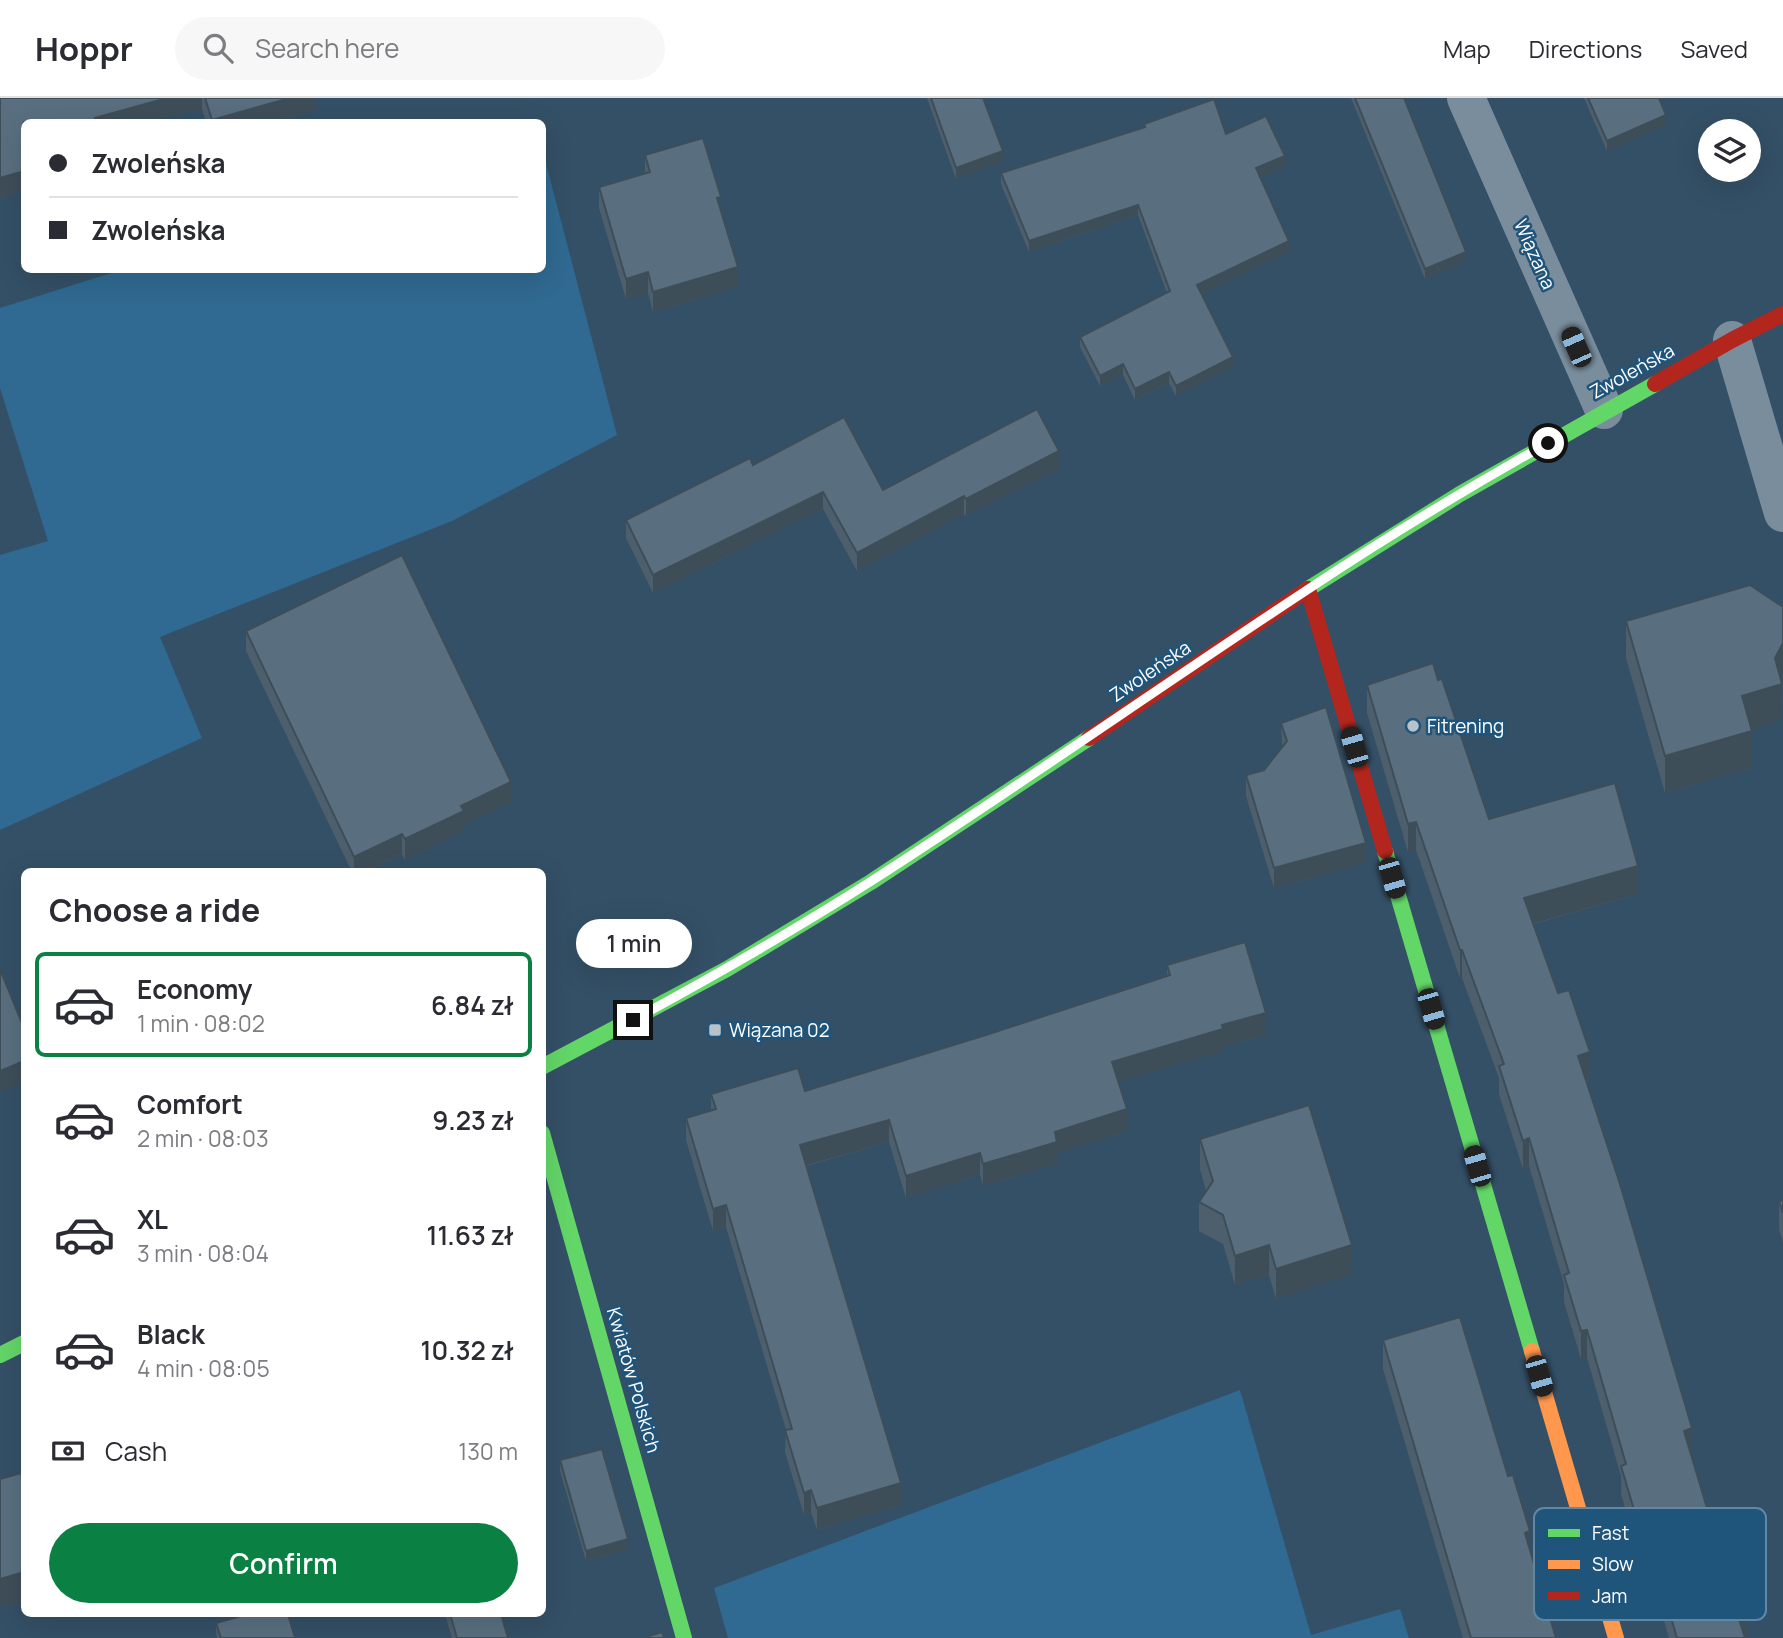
<!DOCTYPE html>
<meta charset="utf-8">
<style>
body{margin:0;font-family:Manrope,sans-serif;background:#f7f7f7;color:#2b2b33;height:100vh;display:flex;flex-direction:column;font-size:26px;white-space:nowrap}
*{box-sizing:border-box;margin:0}
p{font-size:23px;color:#7c7c81}
.icon{flex:none;width:38px;height:38px;fill:none;stroke:currentColor;stroke-width:2;stroke-linecap:round;stroke-linejoin:round}
.map{position:relative;flex:1;overflow:hidden}
.sheet{position:absolute;left:21px;top:770px;width:525px;height:749px;display:flex;flex-direction:column;background:#fff;border-radius:10px;box-shadow:0 7px 28px #0002}
.sheet>*{flex:none}
.top-card{position:absolute;left:21px;top:21px;width:525px;height:154px;border-radius:10px;box-shadow:0 7px 28px #0002;display:grid;align-content:center;height:154px;padding:0 28px;background:#fff}
.buttons{position:absolute;left:1698px;top:21px;display:grid;gap:14px}
.buttons a{display:grid;place-items:center;width:63px;height:63px;border-radius:50%;background:#fff;box-shadow:0 7px 28px #0002;font-size:35px}
.end{position:absolute;width:32px;height:32px;margin:-16px;border:9px solid #fff;background:#111;box-shadow:0 0 0 4px #111}
.from{border-radius:50%}
.bubble{position:absolute;height:49px;border-radius:24px;background:#fff;box-shadow:0 7px 28px #0002;font-size:23px;font-weight:600;line-height:49px;text-align:center}
.car{position:absolute;width:21px;height:42px;margin:-21px -10px;border-radius:9px;box-shadow:0 0 5px 2px #0007;background:linear-gradient(#222 24%,#8ab4d8 0 40%,#222 0 76%,#8ab4d8 0 86%,#222 0)}
.top-card b{display:flex;align-items:center;gap:24px;height:66px;font-size:26px}
.top-card b+b{border-top:2px solid #e1e1e2}
.top-card i{width:18px;height:18px;background:#2b2b33}
ul{padding:0;list-style:none}
li{display:flex;align-items:center;gap:21px;height:105px;margin:0 14px 10px;padding:0 14px;border:4px solid transparent;border-radius:10px}
li div{flex:1}
li b{display:block;font-size:26px}
li em{font-style:normal;font-weight:600}
li.selected{border-color:#0b8043}
li>.icon{width:63px;height:63px;stroke-width:1.5}
h2{padding:0 28px;font-size:32px;line-height:84px}
.pay{display:flex;align-items:center;gap:18px;height:77px;padding:0 28px;font-size:26px}
.pay p{margin-inline-start:auto}
.cta{display:flex;gap:14px;margin-top:auto;padding:14px 28px}
.cta a{flex:1;height:80px;border-radius:42px;background:#0b8043;color:#fff;font-size:28px;font-weight:600;line-height:80px;text-align:center}
header{display:flex;align-items:center;gap:42px;box-sizing:border-box;height:98px;padding:0 35px;background:#fff;border-bottom:2px solid #e1e1e2}
header strong{font-size:33px}
nav{display:flex;gap:38px;margin-inline-start:auto;font-size:24px}
.search{width:490px;height:63px;background:#f7f7f7;display:flex;align-items:center;gap:18px;box-sizing:border-box;padding:0 24px;border-radius:38px;color:#7c7c81;font-size:26px}
.map>svg:first-child{display:block}
</style>
<header>
<strong>Hoppr</strong>
<div class="search"><svg class="icon" aria-label="search" viewBox="0 0 24 24"><circle cx="10" cy="10" r="6"/><path d="M15 15l6 6"/></svg>Search here</div>
<nav><a>Map</a><a>Directions</a><a>Saved</a></nav>
</header>
<div class="map">
<svg width="1783" height="1540" viewBox="0 0 1783 1540">
<rect width="100%" height="100%" fill="#345066"/>
<g fill="#306991">
<polygon points="543,54 617,337 452,423 160,539 202,640 0,732 0,457 48,443 0,290 0,210 121,172 542,172"/>
<polygon points="1240,1292 1311,1537 1400,1511 1409,1540 728,1540 714,1490"/>
</g>
<g fill="none" stroke-linecap="round" stroke-linejoin="round">
<g stroke="#798d9d" stroke-width="38">
<polyline points="1466,0 1604,312"/>
<polyline points="1732,242 1783,415"/>
</g>
<g stroke="#63d668" stroke-width="16">
<polyline points="1308,491 1460,396 1655,286"/>
<polyline points="1385,753 1532,1253"/>
<polyline points="542,969 727,871 871,784 1089,640"/>
<polyline points="542,1035 684,1540"/>
<polyline points="0,1257 24,1245"/>
</g>
<polyline stroke="#ff974d" stroke-width="16" points="1532,1253 1616,1540"/>
<g stroke="#b3261e" stroke-width="16">
<polyline points="1655,286 1732,242 1783,216"/>
<polyline points="1308,491 1385,753"/>
<polyline points="1089,640 1308,491"/>
</g>
</g>
<g fill="#4d5f6d">
<polygon points="0,0 315,0 315,13 275,24 206,24 202,11 24,24 24,93 0,100"/>
<polygon points="927,0 983,0 1003,64 956,81"/>
<polygon points="1351,0 1404,0 1466,164 1425,181"/>
<polygon points="1584,0 1659,0 1666,27 1607,53"/>
<polygon points="1144,26 1226,36 1285,69 1260,79 1289,154 1201,196 1233,269 1176,298 1169,285 1135,302 1123,277 1100,288 1080,249 1080,239 1167,195 1138,117 1029,154 1001,86 1001,75 1144,29"/>
<polygon points="645,57 721,112 738,189 653,214 648,195 626,201 599,110 599,89 645,75"/>
<polygon points="753,367 883,392 1059,371 966,418 964,416 857,473 823,411 653,495 626,440 626,422"/>
<polygon points="1783,509 1782,622 1752,631 1752,670 1665,695 1626,560 1626,523"/>
<polygon points="246,533 511,704 464,727 464,733 405,762 402,756 366,774 352,774 246,553"/>
<polygon points="1438,582 1489,721 1638,796 1533,826 1590,982 1586,983 1692,1358 1710,1420 1748,1540 1669,1540 1643,1451 1638,1453 1621,1396 1621,1378 1587,1260 1581,1261 1564,1204 1564,1186 1529,1068 1523,1071 1499,996 1499,980 1462,880 1460,880 1416,752 1408,754 1367,615 1367,587"/>
<polygon points="1281,625 1366,765 1274,790 1246,698 1246,677 1264,672 1282,649"/>
<polygon points="1167,867 1266,937 1223,949 1223,953 1118,984 1127,1033 1057,1055 1057,1066 983,1088 980,1077 906,1100 889,1044 806,1068 901,1407 817,1432 811,1414 804,1417 785,1354 786,1332 726,1129 713,1133 686,1042 686,1020 711,1012 711,996 805,993 989,936 1167,877"/>
<polygon points="1200,1041 1352,1176 1276,1201 1269,1177 1235,1187 1223,1146 1199,1133 1199,1104 1206,1093 1200,1071"/>
<polygon points="1783,1102 1783,1144 1779,1132 1779,1103"/>
<polygon points="1383,1242 1530,1455 1556,1540 1463,1540 1383,1271"/>
<polygon points="560,1362 628,1452 586,1463 560,1373"/>
<polygon points="445,1516 501,1516 508,1540 452,1540"/>
<polygon points="216,1525 295,1540 217,1540 216,1535"/>
</g>
<g fill="#3e4e59">
<polygon points="167,0 202,0 202,11 152,24 95,24 95,20"/>
<polygon points="290,0 315,0 315,13 275,24 212,24 212,22"/>
<polygon points="1666,17 1666,27 1607,53 1607,43"/>
<polygon points="1003,53 1003,64 956,81 956,70"/>
<polygon points="1285,58 1285,69 1256,81 1256,70"/>
<polygon points="24,73 24,93 0,100 0,80"/>
<polygon points="1138,107 1138,117 1029,154 1029,143"/>
<polygon points="1289,143 1289,154 1197,198 1197,187"/>
<polygon points="1466,154 1466,164 1425,181 1425,171"/>
<polygon points="738,169 738,189 653,214 653,194"/>
<polygon points="648,174 648,195 626,201 626,181"/>
<polygon points="1233,259 1233,269 1176,298 1176,288"/>
<polygon points="1123,266 1123,277 1100,288 1100,278"/>
<polygon points="1169,274 1169,285 1135,302 1135,291"/>
<polygon points="1059,353 1059,371 966,418 966,401"/>
<polygon points="823,394 823,411 653,495 653,477"/>
<polygon points="964,398 964,416 857,473 857,455"/>
<polygon points="1783,545 1783,581 1780,586 1782,586 1782,622 1742,635 1742,598 1775,560"/>
<polygon points="1752,633 1752,670 1665,695 1665,658"/>
<polygon points="511,684 511,704 464,727 464,733 405,762 405,741 461,708"/>
<polygon points="1416,724 1416,752 1408,754 1408,726"/>
<polygon points="402,736 402,756 366,774 354,774 354,759"/>
<polygon points="1366,745 1366,765 1274,790 1274,770"/>
<polygon points="1638,768 1638,796 1524,828 1524,800"/>
<rect x="1460" y="852" width="2" height="28"/>
<polygon points="1266,915 1266,937 1223,949 1223,953 1112,986 1112,964 1222,927"/>
<polygon points="1590,954 1590,982 1578,985 1578,958"/>
<polygon points="24,963 24,984 0,994 0,973"/>
<polygon points="1127,1011 1127,1033 1057,1055 1057,1066 983,1088 983,1066 1055,1034"/>
<polygon points="889,1022 889,1044 800,1069 800,1047"/>
<polygon points="1529,1040 1529,1068 1523,1071 1523,1043"/>
<polygon points="980,1055 980,1077 906,1100 906,1078"/>
<polygon points="726,1107 726,1129 713,1133 713,1111"/>
<polygon points="1269,1147 1269,1177 1235,1187 1235,1158"/>
<polygon points="1352,1147 1352,1176 1276,1201 1276,1171"/>
<polygon points="1587,1232 1587,1260 1581,1261 1581,1233"/>
<polygon points="1692,1330 1692,1358 1684,1333"/>
<polygon points="901,1385 901,1407 817,1432 817,1410"/>
<polygon points="811,1392 811,1414 804,1417 804,1395"/>
<polygon points="1643,1423 1643,1451 1638,1453 1638,1425"/>
<polygon points="1530,1433 1530,1462 1525,1435"/>
<polygon points="628,1441 628,1452 586,1463 586,1453"/>
<polygon points="24,1474 24,1504 0,1510 0,1481"/>
<polygon points="1748,1523 1748,1540 1740,1540 1740,1524"/>
</g>
<g fill="#596f7f" stroke="#3e4e59" stroke-width="2">
<polygon points="0,0 167,0 95,20 97,24 24,24 24,73 0,80"/>
<polygon points="205,0 290,0 212,22"/>
<polygon points="931,0 983,0 1003,53 956,70"/>
<polygon points="1355,0 1404,0 1466,154 1425,171"/>
<polygon points="1588,0 1659,0 1666,17 1607,43"/>
<polygon points="1214,1 1226,36 1266,18 1285,58 1256,70 1289,143 1197,187 1233,259 1176,288 1169,274 1135,291 1123,266 1100,278 1080,239 1170,193 1138,107 1029,143 1001,75 1145,29 1144,26"/>
<polygon points="703,40 721,99 717,100 738,169 653,194 648,174 626,181 599,89 650,74 645,57"/>
<polygon points="1037,311 1059,353 966,401 964,398 857,455 823,394 653,477 626,422 750,360 753,367 844,319 883,392"/>
<polygon points="402,457 511,684 461,708 464,713 405,741 402,736 354,759 246,533"/>
<polygon points="1750,487 1783,509 1783,545 1775,560 1782,586 1742,598 1752,633 1665,658 1626,523"/>
<polygon points="1433,565 1438,582 1442,581 1489,721 1615,685 1638,768 1524,800 1558,895 1569,892 1590,954 1578,958 1620,1086 1692,1330 1684,1333 1710,1420 1717,1417 1748,1523 1740,1524 1745,1540 1677,1540 1643,1423 1638,1425 1621,1368 1626,1366 1587,1232 1581,1233 1564,1177 1569,1175 1529,1040 1523,1043 1499,968 1504,966 1462,852 1460,852 1416,724 1408,726 1367,587"/>
<polygon points="1326,609 1366,745 1274,770 1246,677 1264,672 1287,643 1281,625"/>
<polygon points="1245,844 1266,915 1222,927 1223,931 1112,964 1127,1011 1055,1034 1057,1044 983,1066 980,1055 906,1078 889,1022 800,1047 901,1385 817,1410 811,1392 804,1395 785,1332 792,1331 726,1107 713,1111 686,1020 716,1011 711,996 798,970 805,993 989,936 1170,877 1167,867"/>
<polygon points="0,871 24,930 24,963 0,973"/>
<polygon points="1309,1007 1352,1147 1276,1171 1269,1147 1235,1158 1223,1117 1199,1104 1213,1083 1200,1041"/>
<polygon points="1783,1102 1783,1115 1779,1103"/>
<polygon points="1460,1219 1508,1378 1513,1377 1530,1433 1525,1435 1556,1540 1471,1540 1383,1242"/>
<polygon points="602,1351 628,1441 586,1453 560,1362"/>
<polygon points="21,1375 24,1388 24,1474 0,1481 0,1381"/>
<polygon points="248,1516 288,1516 295,1540 221,1540 216,1525"/>
<polygon points="450,1516 501,1516 508,1540 457,1540"/>
<polygon points="662,1534 664,1540 643,1540"/>
</g>
<g fill="none" stroke-linecap="round" stroke-linejoin="round">
<path stroke="#fff" stroke-width="9" d="M633,922C714,878 795,832 873,782C1019,688 1161,588 1307,492C1385,440 1466,391 1548,345"/>
</g>
<g fill="#b8c2c9" stroke="#1f547b" stroke-width="2.5">
<circle cx="1413" cy="628" r="7"/>
<rect x="708" y="925" width="14" height="14" rx="3.5"/>
</g>
<g text-anchor="middle" stroke-width="5" stroke-linejoin="round" paint-order="stroke">
<g font-size="19" fill="#fff" stroke="#1f547b">
<text transform="translate(1535 156) rotate(66)" y="7">Wiązana</text>
<text transform="translate(1632 273) rotate(-29)" y="7">Zwoleńska</text>
<text transform="translate(1150 573) rotate(-34)" y="7">Zwoleńska</text>
<text transform="translate(634 1282) rotate(74)" y="7">Kwiatów Polskich</text>
</g>
<g font-size="19" fill="#fff" stroke="#1f547b" text-anchor="start">
<text x="1427" y="635">Fitrening</text>
<text x="729" y="939">Wiązana 02</text>
</g>
</g>
<rect x="1534" y="1410" width="232" height="112" rx="10" fill="#1f547b" stroke="#6287a3" stroke-width="2"/>
<rect x="1548" y="1431" width="32" height="8" fill="#63d668"/>
<rect x="1548" y="1462" width="32" height="9" fill="#ff974d"/>
<rect x="1548" y="1494" width="32" height="8" fill="#b3261e"/>
<g font-size="19" fill="#fff">
<text x="1592" y="1442">Fast</text>
<text x="1592" y="1473">Slow</text>
<text x="1592" y="1505">Jam</text>
</g>
</svg>
<div class="buttons">
<a><svg class="icon" aria-label="layers" viewBox="0 0 24 24"><path d="M12 4l9 5-9 5-9-5zM3 14l9 5 9-5"/></svg></a>
</div>
<i class="end from" style="left:1548px;top:345px"></i>
<i class="end" style="left:633px;top:922px"></i>
<div class="bubble" style="left:576px;top:821px;width:116px">1 min</div>
<i class="car" style="left:1576px;top:249px;rotate:336deg"></i>
<i class="car" style="left:1354px;top:649px;rotate:344deg"></i>
<i class="car" style="left:1392px;top:780px;rotate:164deg"></i>
<i class="car" style="left:1431px;top:911px;rotate:164deg"></i>
<i class="car" style="left:1477px;top:1068px;rotate:344deg"></i>
<i class="car" style="left:1539px;top:1278px;rotate:164deg"></i>
<div class="top-card">
<b><i class="from"></i>Zwoleńska</b>
<b><i></i>Zwoleńska</b>
</div>
<section class="sheet">
<h2>Choose a ride</h2>
<ul>
<li class="selected"><svg class="icon" aria-label="car" viewBox="0 0 24 24"><path d="M5 17H2v-5l4-1 3-4h7l3 4 3 1v5h-3M9 17h6M6 11h13"/><circle cx="7" cy="17" r="2"/><circle cx="17" cy="17" r="2"/></svg><div><b>Economy</b><p>1 min · 08:02</p></div><em>6.84 zł</em></li>
<li><svg class="icon" aria-label="car" viewBox="0 0 24 24"><path d="M5 17H2v-5l4-1 3-4h7l3 4 3 1v5h-3M9 17h6M6 11h13"/><circle cx="7" cy="17" r="2"/><circle cx="17" cy="17" r="2"/></svg><div><b>Comfort</b><p>2 min · 08:03</p></div><em>9.23 zł</em></li>
<li><svg class="icon" aria-label="car" viewBox="0 0 24 24"><path d="M5 17H2v-5l4-1 3-4h7l3 4 3 1v5h-3M9 17h6M6 11h13"/><circle cx="7" cy="17" r="2"/><circle cx="17" cy="17" r="2"/></svg><div><b>XL</b><p>3 min · 08:04</p></div><em>11.63 zł</em></li>
<li><svg class="icon" aria-label="car" viewBox="0 0 24 24"><path d="M5 17H2v-5l4-1 3-4h7l3 4 3 1v5h-3M9 17h6M6 11h13"/><circle cx="7" cy="17" r="2"/><circle cx="17" cy="17" r="2"/></svg><div><b>Black</b><p>4 min · 08:05</p></div><em>10.32 zł</em></li>
</ul>
<div class="pay"><svg class="icon" aria-label="cash" viewBox="0 0 24 24"><path d="M3 7h18v10H3z"/><circle cx="12" cy="12" r="2"/></svg>Cash<p>130 m</p></div>
<div class="cta"><a>Confirm</a></div>
</section>
</div>
